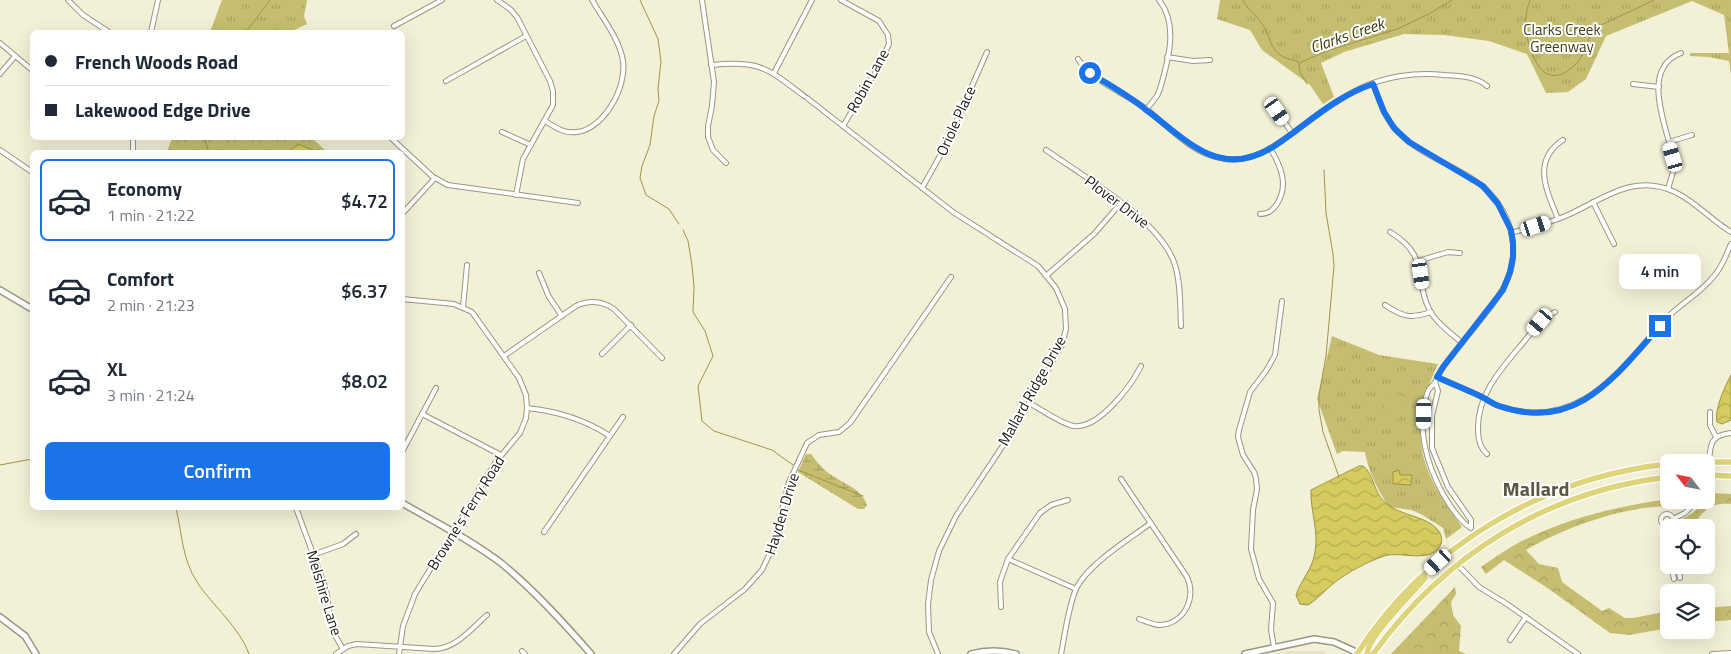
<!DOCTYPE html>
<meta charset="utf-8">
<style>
body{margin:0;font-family:"Titillium Web",sans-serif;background:#f6f6f7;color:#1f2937;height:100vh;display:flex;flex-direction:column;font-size:19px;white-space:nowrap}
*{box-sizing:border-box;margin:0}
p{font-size:16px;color:#747a83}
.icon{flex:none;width:28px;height:28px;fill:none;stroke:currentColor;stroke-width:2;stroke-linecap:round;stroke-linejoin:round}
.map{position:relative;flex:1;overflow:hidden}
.side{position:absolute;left:30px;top:150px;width:375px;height:360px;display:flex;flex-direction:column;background:#fff;border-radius:8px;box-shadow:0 5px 20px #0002}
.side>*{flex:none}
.hud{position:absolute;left:30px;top:30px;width:375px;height:110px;border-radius:8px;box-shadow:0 5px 20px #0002;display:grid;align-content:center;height:110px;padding:0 15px;background:#fff}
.needle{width:32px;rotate:302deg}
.tools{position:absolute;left:1660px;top:454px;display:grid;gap:10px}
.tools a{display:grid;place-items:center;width:55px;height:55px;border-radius:8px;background:#fff;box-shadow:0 5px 20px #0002;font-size:25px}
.end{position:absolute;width:22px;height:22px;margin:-11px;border:6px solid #1a73e8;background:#fff;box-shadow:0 0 0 2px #fff}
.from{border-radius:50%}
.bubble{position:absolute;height:35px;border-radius:8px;background:#fff;box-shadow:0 5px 20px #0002;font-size:16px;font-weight:600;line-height:35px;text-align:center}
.car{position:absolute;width:15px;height:30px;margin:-15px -8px;border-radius:6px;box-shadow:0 0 4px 1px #0007;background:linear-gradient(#fff 24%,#345 0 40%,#fff 0 76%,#345 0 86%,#fff 0)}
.hud b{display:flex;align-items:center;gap:18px;height:48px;font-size:19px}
.hud b+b{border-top:1px solid #e0e1e3}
.hud i{width:12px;height:12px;background:#1f2937}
ul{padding:9px 0 0;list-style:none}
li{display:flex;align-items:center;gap:15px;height:82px;margin:0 10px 8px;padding:0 5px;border:2px solid transparent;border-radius:8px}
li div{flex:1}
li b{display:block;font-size:19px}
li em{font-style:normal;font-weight:600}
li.on{border-color:#1a73e8}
li>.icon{width:45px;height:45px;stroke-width:1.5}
.primary-button{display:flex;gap:10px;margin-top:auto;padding:10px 15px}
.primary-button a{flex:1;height:58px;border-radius:8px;background:#1a73e8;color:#fff;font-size:20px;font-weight:600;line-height:58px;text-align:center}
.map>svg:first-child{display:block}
</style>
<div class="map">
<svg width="1731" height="654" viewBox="0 0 1731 654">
<defs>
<pattern id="forest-crowns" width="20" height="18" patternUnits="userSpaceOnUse" patternTransform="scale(1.25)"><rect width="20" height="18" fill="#c5be71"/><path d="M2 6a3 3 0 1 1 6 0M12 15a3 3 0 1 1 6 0" fill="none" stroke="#a9a361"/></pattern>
<pattern id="wetland-marsh" width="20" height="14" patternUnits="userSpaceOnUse" patternTransform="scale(1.25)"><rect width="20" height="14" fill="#c5be71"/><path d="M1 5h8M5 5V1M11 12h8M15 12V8" fill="none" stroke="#a9a361"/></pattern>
<pattern id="park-tufts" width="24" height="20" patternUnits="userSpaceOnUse" patternTransform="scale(1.25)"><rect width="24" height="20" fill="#c5be71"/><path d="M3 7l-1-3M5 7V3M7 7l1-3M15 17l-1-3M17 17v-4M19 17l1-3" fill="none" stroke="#a9a361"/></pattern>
<pattern id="water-waves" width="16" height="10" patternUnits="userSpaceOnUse" patternTransform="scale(1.25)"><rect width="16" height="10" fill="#d5cb5f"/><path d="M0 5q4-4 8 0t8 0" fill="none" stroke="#b6ae52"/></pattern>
</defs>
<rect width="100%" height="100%" fill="#f2f0d6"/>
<polygon fill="#e7e4c3" points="1288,651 1324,651 1326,654 1274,654"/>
<g fill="url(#forest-crowns)">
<polygon points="172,138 312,138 327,152 167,152"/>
<path d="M1709,493L1731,494V504C1708,502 1705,511 1691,527H1674V524C1688,516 1703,509 1709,493Z"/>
<path d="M1669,499V500H1685L1682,507C1634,502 1567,526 1526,550L1539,564L1558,568L1562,582L1602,611L1609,608L1625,618H1633L1669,611V628L1629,635L1610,633L1549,589L1504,560L1486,574L1481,567C1494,558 1507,549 1520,542C1567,518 1618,506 1669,499Z"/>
<polygon points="1455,587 1456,594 1451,602 1453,615 1461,626 1459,651 1466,654 1391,654"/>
<polygon points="1731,606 1731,620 1706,622 1706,608"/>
</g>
<path fill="url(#wetland-marsh)" d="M806,454H811C816,461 821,467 827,472C841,483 861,487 867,505L864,509H858L798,472Z"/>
<g fill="url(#park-tufts)">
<polygon points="222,0 307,0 304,16 307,24 290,32 210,32"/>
<polygon points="1220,0 1731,0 1731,75 1729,61 1709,57 1690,56 1690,53 1729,53 1724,15 1692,1 1606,36 1586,79 1568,92 1546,93 1527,54 1489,41 1444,35 1404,34 1344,52 1321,63 1334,97 1323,104 1310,85 1262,50 1250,30 1217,19"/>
<path d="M1332,336L1379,355L1438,364C1419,403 1413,443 1433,482C1441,499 1452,513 1462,527L1446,539L1443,528L1421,514L1411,510L1389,507C1378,491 1368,471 1365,452L1343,451L1337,454L1317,399Z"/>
</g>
<g fill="#c5be71">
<polygon points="1393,382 1409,387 1406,395 1390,389"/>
<polygon points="1390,391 1405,397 1403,404 1387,399"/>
<polygon points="1386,401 1402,407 1399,414 1383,408"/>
<polygon points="1383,411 1398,417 1396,424 1380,418"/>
<polygon points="1392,456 1394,461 1400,459 1403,467 1407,466 1408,470 1415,471 1414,488 1390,487 1390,469 1385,459"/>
</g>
<g fill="url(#water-waves)" stroke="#9d9647">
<polygon points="298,144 317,152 288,152"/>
<path d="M1731,375V420L1722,424L1717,422C1714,410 1725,386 1731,375Z"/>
<path d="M1359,466H1363C1374,473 1373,494 1387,504C1401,516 1427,516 1438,530C1443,536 1443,545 1437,550C1424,562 1400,551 1384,556C1369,561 1346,573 1334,583C1325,590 1318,599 1308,605L1300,604L1296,595C1301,580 1313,568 1315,552C1319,531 1310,510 1311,490Z"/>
<polygon points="1399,470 1400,475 1412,475 1411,485 1393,484 1393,472"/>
</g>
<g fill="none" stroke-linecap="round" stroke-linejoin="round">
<g stroke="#9d9647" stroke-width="1">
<polyline points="640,0 658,39 661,61 658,89 659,101 654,116 650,145 642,166 640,178 646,195 669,209 679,224"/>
<path d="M1243,0C1247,9 1254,13 1260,21C1275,40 1266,56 1298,61V63"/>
<path d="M1530,0C1523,18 1525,36 1532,53C1538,69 1548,82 1566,72C1570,69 1574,66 1578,62C1586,50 1587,35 1599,26L1654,0"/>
<polyline points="246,32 270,0"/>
<polyline points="1299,63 1330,50 1397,29 1429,14 1452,0"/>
<polyline points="1299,64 1300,72 1307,84"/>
<polyline points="204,138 209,152"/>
<polyline points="1324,170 1326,213 1333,254 1334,266 1326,356 1319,395 1319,410 1323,432 1339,477"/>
<polyline points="683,230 688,241 692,265 694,287 693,312 705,331 713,356 698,386 702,421 714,431 772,450 793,465"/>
<polyline points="0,465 32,459"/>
<polyline points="798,470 863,496"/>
<path d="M176,508C182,533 182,559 197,582C212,605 240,628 249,654"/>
</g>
<g stroke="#99977f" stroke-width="6">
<g id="minor">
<polyline points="68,0 83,15 109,32"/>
<polyline points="497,0 510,9 517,17 550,81 553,91 553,105 523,159 516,195"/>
<polyline points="702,0 714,82 712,106 708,126 708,137 713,150 726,163"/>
<polyline points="841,0 879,21 888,35 889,44 878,68 843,126"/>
<polyline points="394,26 442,0"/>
<polyline points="151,32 158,0"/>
<polyline points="0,43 32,70"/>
<polyline points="1167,57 1193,61 1210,60"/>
<path d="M1078,59C1091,81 1125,93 1145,108C1168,126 1191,153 1220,158C1230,160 1241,160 1250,157C1266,153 1279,142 1293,133C1314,117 1335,101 1359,89C1385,76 1416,72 1444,75C1458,76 1476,76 1487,86"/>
<path d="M711,65C760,60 767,68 804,96"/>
<polyline points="774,73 812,0"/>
<polyline points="0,74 15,56"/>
<polyline points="446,81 526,36"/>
<path d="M1373,83C1380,103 1386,122 1402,136C1437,168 1489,171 1508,222C1512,233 1514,244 1513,256C1512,278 1500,295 1486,313C1472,331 1457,348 1444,366C1440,371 1438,377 1435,382C1433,386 1429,388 1428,391C1417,420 1424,454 1436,480C1442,494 1458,521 1471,528V520L1448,487L1432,448V416L1438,391L1435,382"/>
<polyline points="1633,84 1659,87"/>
<polyline points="807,98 953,212 1038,266 1056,288 1065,309 1066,329 1062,345 1016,426 956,516 939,551 931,580 928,604 929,632 938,654"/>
<path d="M1146,110L1157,96L1160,89C1168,61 1179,25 1159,0"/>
<polyline points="1277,111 1292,133"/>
<path d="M545,121C555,127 564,134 577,132C604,129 627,87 623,61C620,40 603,19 592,0"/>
<polyline points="502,132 531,145"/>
<polyline points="133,138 133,152"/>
<polyline points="391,138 433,177 448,185 578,203"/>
<polyline points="1669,142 1692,135"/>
<polyline points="0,150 32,172"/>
<path d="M1046,150C1084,177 1161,220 1175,265C1181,284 1180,306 1181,326"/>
<polyline points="922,188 945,147 987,52"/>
<path d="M1668,189L1673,172L1674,164C1670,132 1637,70 1681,53"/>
<polyline points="1593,202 1614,244"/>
<polyline points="402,214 435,178"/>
<path d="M1260,214C1268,214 1272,211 1277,204C1289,185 1281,166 1270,148"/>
<path d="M1558,219C1547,191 1531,161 1563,140"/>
<path d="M1390,232C1430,256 1413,276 1429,309C1436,323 1451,333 1462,343"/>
<path d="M1511,233C1531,227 1551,223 1570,214C1605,198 1634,173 1675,192C1696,202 1711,220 1731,232"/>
<polyline points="1418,261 1448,252 1460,253"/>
<polyline points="539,273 549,297 562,316"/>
<polyline points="1047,275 1094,234 1121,203"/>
<path d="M1385,305C1403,317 1410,319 1431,312"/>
<polyline points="463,307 467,265"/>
<polyline points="602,354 631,325"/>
<path d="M504,356L576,306C589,300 602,301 614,309L662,358"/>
<path d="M1437,377C1452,384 1468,390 1482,397C1488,400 1493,404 1499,406C1579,433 1619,371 1665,320C1679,304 1700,294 1713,277C1722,268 1726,255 1731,244"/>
<path d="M1029,403C1041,409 1061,424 1074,426C1099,429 1131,386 1141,366"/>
<path d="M527,408C557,411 584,419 610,436"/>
<polyline points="1710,412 1710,425 1716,437"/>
<polyline points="422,414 501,455"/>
<polyline points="403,450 436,388"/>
<path d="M1487,454C1480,448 1478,440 1478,430C1477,395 1501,369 1522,344C1532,332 1541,318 1555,312"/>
<path d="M1709,462C1710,444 1711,435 1731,433"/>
<path d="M1121,479L1187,577C1197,598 1184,625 1158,625C1151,624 1145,621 1139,619"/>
<polyline points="296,508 326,589 332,630 343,649"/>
<circle cx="1667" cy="520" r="6"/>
<polyline points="1673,519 1685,513 1698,500"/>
<polyline points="1668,526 1665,530 1669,552"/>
<polyline points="544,532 623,417"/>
<polyline points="313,555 343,544 356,534"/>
<polyline points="1008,559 1076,589"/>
<polyline points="1457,564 1479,587 1507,604 1578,654"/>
<polyline points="1671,565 1674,579"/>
<polyline points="1678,565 1680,578"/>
<polyline points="1001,607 1000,582 1008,559 1040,513 1051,505 1068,500"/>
<polyline points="1510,640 1526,617"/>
<polyline points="1274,647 1271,630 1273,603 1259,579 1251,549 1253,510 1257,489 1256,478 1254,472 1243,455 1238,437 1239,430 1250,392 1266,371 1275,355 1282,301"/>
<polyline points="522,651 525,654"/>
<path d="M336,654L348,646L357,644L434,649C456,649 472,628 487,615"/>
<polyline points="399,654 403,626 415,594 495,463 520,433 526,418 527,408 526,395 519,378 472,312 454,304 402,299"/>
<polyline points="674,654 700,624 745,589 762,570 772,549 789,482 807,443 819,435 839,432 850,423 951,277"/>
<path d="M1061,654C1065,634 1068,608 1076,589C1087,565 1129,539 1151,523"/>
<polyline points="1712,654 1731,653"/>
</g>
</g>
<g stroke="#99977f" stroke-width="8">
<g id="secondary">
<polyline points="0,290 32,309"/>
<path d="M402,503C435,522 471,540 501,563C534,590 563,622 591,654"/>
<polyline points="0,617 25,636 36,654"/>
<path d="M971,654C986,650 1001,650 1016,654"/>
<polyline points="1245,654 1314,639 1334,642 1358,653"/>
</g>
</g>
<g stroke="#fff" stroke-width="8">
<g id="primary">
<polyline points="1686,462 1731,462"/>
<polyline points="1706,475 1731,476"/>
<path d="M1357,654C1425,547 1543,477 1669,464"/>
<path d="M1367,654C1368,636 1413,593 1425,578"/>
<path d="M1373,654C1445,555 1546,491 1669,477"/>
</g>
</g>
<use href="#minor" stroke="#fff" stroke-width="4"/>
<use href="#secondary" stroke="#fff" stroke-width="5"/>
<use href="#primary" stroke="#ddd47c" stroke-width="5.5"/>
</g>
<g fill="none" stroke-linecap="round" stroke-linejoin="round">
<path stroke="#1a73e8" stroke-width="6" d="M1090,73C1109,85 1128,95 1145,109C1187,140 1220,182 1276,145C1307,124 1336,96 1373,84L1384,112L1394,128L1409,142L1483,186L1498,204L1511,230L1513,243V257L1510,272L1503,290L1443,367L1437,377C1452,384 1468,390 1482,397C1488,400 1493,404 1499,406C1577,433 1615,376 1660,326"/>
</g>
<g text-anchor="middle" stroke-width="4" stroke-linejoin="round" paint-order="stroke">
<g font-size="15" fill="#454013" stroke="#fff">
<text x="1562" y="35">Clarks Creek<tspan x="1562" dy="17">Greenway</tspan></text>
</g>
<g font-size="15" fill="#1a1910" stroke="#fff">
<text transform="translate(868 81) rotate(-61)" y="5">Robin Lane</text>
<text transform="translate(956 121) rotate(-66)" y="5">Oriole Place</text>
<text transform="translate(1117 202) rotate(37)" y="5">Plover Drive</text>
<text transform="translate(1032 391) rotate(-61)" y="5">Mallard Ridge Drive</text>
<text transform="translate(466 513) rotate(-58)" y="5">Browne's Ferry Road</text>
<text transform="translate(782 514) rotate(-73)" y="5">Hayden Drive</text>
<text transform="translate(324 593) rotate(73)" y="5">Melshire Lane</text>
</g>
<g font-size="16" font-style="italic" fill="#3e3a0b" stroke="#fff">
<text transform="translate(1347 35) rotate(-19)" y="6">Clarks Creek</text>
</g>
<g font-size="20" font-weight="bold" fill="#5a5842" stroke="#fff">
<text x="1536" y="496">Mallard</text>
</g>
</g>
</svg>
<div class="tools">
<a><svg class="needle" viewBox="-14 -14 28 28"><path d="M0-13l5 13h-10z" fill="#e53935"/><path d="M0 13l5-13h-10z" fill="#747a83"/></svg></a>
<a><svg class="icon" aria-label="locate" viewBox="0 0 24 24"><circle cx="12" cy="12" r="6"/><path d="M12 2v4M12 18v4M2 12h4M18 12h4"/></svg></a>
<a><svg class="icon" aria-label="layers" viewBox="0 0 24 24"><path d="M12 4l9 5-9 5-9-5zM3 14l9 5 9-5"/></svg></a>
</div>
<i class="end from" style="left:1090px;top:73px"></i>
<i class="end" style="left:1660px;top:326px"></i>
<div class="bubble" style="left:1619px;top:254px;width:82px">4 min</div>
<i class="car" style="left:1277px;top:111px;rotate:145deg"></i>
<i class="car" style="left:1673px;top:157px;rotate:344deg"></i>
<i class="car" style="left:1536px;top:226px;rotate:72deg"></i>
<i class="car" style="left:1421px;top:274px;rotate:172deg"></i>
<i class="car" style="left:1540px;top:322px;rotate:220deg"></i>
<i class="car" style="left:1424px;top:414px;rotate:181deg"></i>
<i class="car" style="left:1438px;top:562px;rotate:228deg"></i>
<div class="hud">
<b><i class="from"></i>French Woods Road</b>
<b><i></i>Lakewood Edge Drive</b>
</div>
<section class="side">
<ul>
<li class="on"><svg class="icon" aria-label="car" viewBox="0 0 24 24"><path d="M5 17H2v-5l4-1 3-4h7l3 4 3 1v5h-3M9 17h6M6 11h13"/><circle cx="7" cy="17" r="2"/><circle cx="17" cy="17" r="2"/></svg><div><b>Economy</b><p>1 min · 21:22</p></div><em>$4.72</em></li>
<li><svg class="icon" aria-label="car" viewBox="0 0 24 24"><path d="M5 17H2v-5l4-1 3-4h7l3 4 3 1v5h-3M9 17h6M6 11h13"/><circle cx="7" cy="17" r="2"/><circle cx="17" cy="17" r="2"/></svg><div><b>Comfort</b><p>2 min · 21:23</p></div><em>$6.37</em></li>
<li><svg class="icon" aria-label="car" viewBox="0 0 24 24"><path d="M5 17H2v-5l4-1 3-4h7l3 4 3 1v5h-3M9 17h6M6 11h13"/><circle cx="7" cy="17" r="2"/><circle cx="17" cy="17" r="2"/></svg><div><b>XL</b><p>3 min · 21:24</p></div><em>$8.02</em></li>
</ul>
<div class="primary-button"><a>Confirm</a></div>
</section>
</div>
